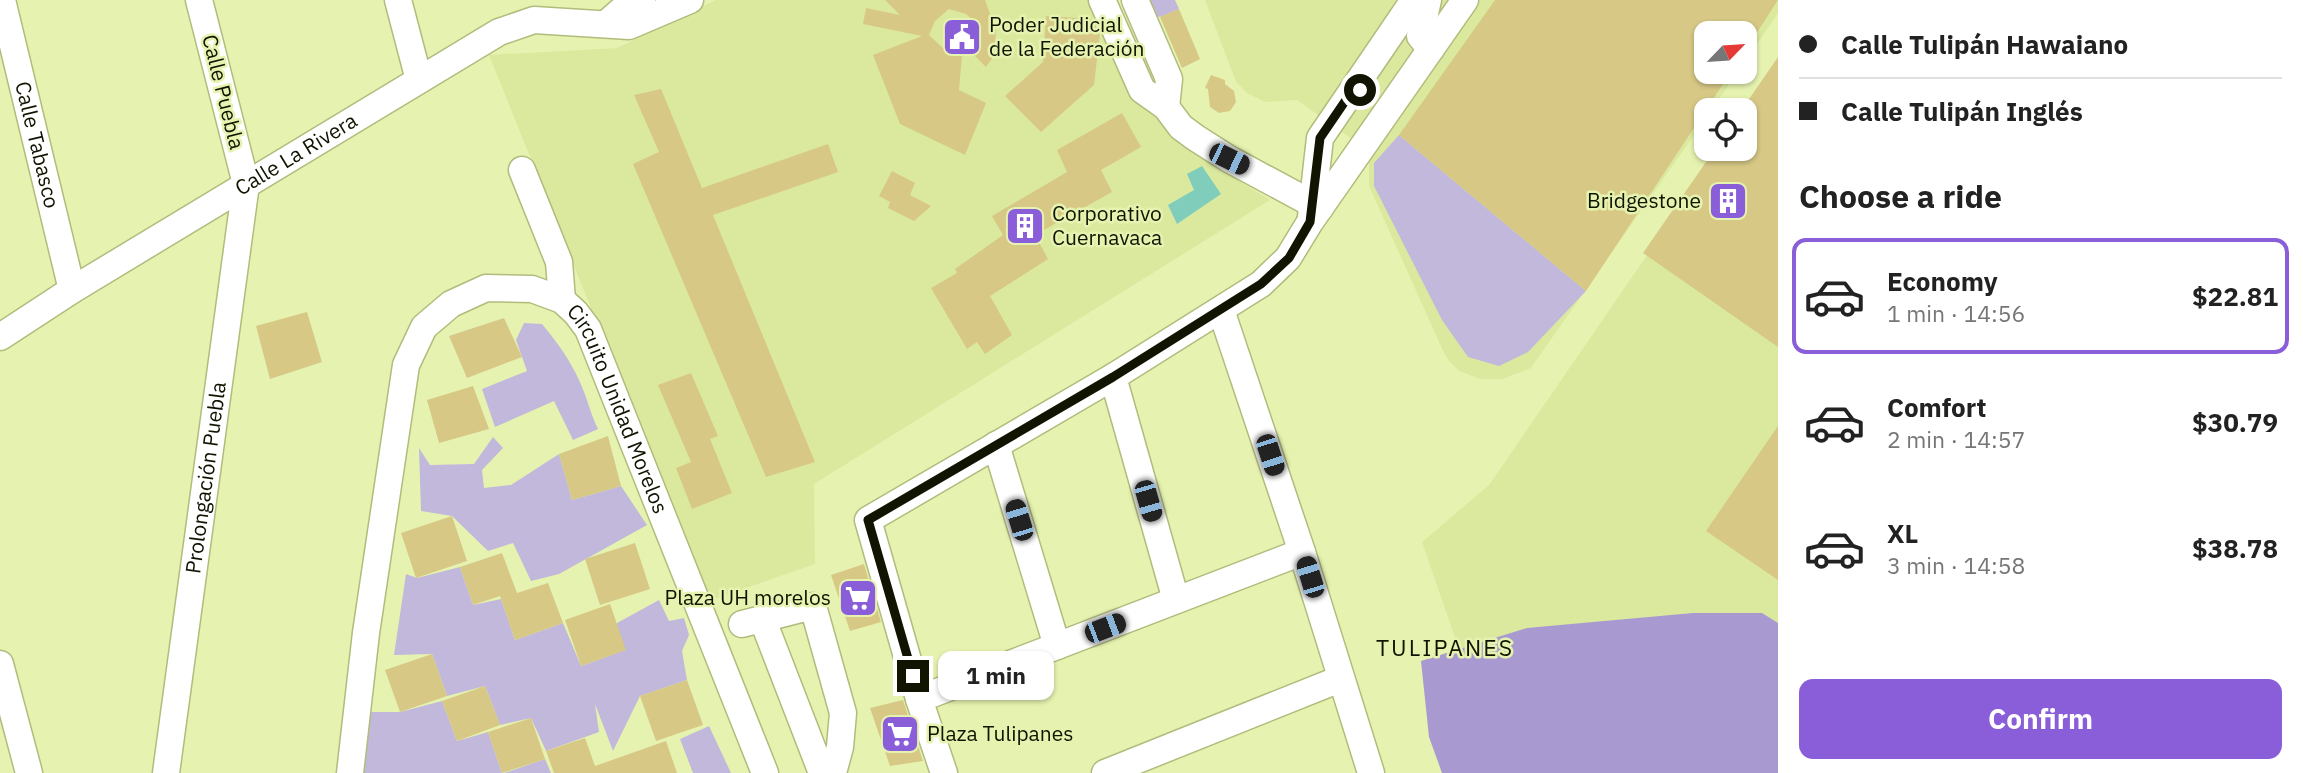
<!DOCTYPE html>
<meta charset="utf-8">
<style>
body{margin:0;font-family:"IBM Plex Sans",sans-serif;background:#f2f2f2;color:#222;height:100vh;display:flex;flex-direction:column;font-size:26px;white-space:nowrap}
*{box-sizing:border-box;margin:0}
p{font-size:23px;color:#767676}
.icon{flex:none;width:38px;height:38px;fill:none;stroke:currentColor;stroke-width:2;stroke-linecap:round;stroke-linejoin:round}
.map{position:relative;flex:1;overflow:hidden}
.drawer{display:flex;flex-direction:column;background:#fff;width:525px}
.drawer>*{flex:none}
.banner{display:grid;align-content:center;height:154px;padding:0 21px;background:#fff}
.needle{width:46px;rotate:65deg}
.controls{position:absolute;left:1694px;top:21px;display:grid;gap:14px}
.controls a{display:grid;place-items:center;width:63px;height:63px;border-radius:14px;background:#fff;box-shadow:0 2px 5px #0004;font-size:35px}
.end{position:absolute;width:32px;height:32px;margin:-16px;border:9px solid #101400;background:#fff;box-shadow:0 0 0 4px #fff}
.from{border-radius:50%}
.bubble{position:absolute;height:49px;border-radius:14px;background:#fff;box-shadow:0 2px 5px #0004;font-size:23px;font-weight:700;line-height:49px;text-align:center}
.car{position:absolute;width:21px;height:42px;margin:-21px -10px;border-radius:9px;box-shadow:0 0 5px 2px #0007;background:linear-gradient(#222 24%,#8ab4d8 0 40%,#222 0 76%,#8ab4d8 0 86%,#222 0)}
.banner b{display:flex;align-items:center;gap:24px;height:66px;font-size:26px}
.banner b+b{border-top:2px solid #e0e0e0}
.banner i{width:18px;height:18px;background:#222}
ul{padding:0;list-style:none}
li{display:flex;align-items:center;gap:21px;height:116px;margin:0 14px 10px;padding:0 7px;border:4px solid transparent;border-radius:14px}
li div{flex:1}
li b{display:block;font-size:26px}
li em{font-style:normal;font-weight:700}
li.on{border-color:#8a5ed8}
li>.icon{width:63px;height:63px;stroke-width:1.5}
h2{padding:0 21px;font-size:32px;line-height:84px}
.action{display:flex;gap:14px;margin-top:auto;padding:14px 21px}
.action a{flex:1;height:80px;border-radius:14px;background:#8a5ed8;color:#fff;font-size:28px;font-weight:700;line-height:80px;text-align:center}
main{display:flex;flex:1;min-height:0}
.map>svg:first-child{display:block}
</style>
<main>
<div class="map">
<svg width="1778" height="773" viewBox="0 0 1778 773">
<rect width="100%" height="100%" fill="#e6f3b0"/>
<g fill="#dbe99f">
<polygon points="716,0 1092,0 1146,105 1180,144 1270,200 814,484 815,564 709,601 489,55 617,48"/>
<polygon points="1205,0 1778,0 1778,13 1745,62 1745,33 1706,33 1706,72 1738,72 1711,110 1706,110 1706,118 1531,368 1502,379 1480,379 1459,371 1450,362 1444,353 1369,186 1369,151 1297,100 1265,102 1247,93 1236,82"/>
<polygon points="1778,65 1778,675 1688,613 1462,658 1422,542 1489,485 1720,149 1745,149 1745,113"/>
</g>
<g fill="#c1b8db">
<polygon points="1135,0 1175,0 1179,9 1160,17 1139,11"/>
<polygon points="1399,135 1586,291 1528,352 1499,366 1468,357 1442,320 1374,186 1374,163"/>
<path d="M524,323L542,324C558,343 573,364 582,387C588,401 591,415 598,429L573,440L554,401L495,427L482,389L527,371L516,340Z"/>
<polygon points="493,437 503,448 482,470 484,488 511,485 559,454 572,500 621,486 647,525 559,574 531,581 513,543 488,551 452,516 421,511 419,448 430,465 474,464"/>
<polygon points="460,567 473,605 501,599 515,640 563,623 581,666 617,653 617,623 659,600 669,621 684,618 689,635 682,651 687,680 640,696 613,751 595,704 599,732 546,751 531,718 500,725 485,686 447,696 432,654 394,655 406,574 417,578"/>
<polygon points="442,701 457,741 488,732 502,773 363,773 370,712 400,712"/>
<polygon points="709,726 731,773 693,773 680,739"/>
<polygon points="545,759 551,773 504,773"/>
</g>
<polygon fill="#a999d1" points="1693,613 1762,613 1778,623 1778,773 1442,773 1429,737 1421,661 1527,628"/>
<polygon fill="#7fcdba" points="1202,166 1221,194 1177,224 1168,205 1194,190 1187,174"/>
<g fill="#d7c886">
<polygon points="885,0 985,0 996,30 995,47 993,57 986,67 973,54 979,44 978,32 974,21 966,14 949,9 935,21 929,35 946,51 962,56 959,90 986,103 965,155 900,124 873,55 922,36 863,24 866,8 900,15"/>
<polygon points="1495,0 1778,0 1745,51 1745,33 1706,33 1706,72 1731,72 1586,291 1399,135"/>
<polygon points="1179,9 1200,59 1182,68 1160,17"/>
<polygon points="1046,16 1093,19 1100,34 1094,85 1041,132 1005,96 1043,62"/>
<polygon points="1778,57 1778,347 1643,253 1715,149 1745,149 1745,105"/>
<polygon points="1211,75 1225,80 1225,84 1234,91 1236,102 1230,111 1219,113 1210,107 1208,89 1205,88"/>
<polygon points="661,89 702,188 828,144 838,172 713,215 815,462 766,477 633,164 659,152 634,95"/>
<polygon points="1122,113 1141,147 1101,170 1112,192 1035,235 1048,259 990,296 1012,335 985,354 977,342 967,349 931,288 957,273 955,269 1003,235 992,216 1067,172 1057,150"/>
<polygon points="892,171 915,183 910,195 931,206 914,221 888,208 890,202 879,196"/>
<polygon points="307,312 322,362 270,379 256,326"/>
<polygon points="504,318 522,357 467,378 449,336"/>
<polygon points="691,373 718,436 710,439 732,493 692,509 676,468 691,462 658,385"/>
<polygon points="473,386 489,429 439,443 427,400"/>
<polygon points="1778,426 1778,580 1706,531"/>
<polygon points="608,436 621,486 572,500 559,454"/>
<polygon points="452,516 467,561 416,578 401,533"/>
<polygon points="635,543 650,589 600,605 585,559"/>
<polygon points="502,553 517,593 548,583 563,623 515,640 500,596 473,605 460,567"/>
<polygon points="864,564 881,622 850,631 831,575"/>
<polygon points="610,604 626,650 581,666 565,620"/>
<polygon points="432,654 447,696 400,712 385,670"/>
<polygon points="687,680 703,725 656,741 640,696"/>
<polygon points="485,686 500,725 457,741 442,701"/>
<polygon points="903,700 923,761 890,766 870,708"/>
<polygon points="531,718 545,759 502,773 488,732"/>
<polygon points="585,738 595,766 666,741 677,773 554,773 546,751"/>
</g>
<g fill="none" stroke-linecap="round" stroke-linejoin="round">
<g stroke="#b0bc7c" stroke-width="29">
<g id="minor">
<path id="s1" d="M2,0L72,290"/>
<polyline points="398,0 419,80"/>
<polyline points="1102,0 1142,90 1166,107 1181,127 1196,138 1229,159 1320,208"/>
<polyline points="1135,0 1169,79 1166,107"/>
<polyline points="1428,0 1420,36 1431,49"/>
<polyline points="607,23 623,9 642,0"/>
<polyline points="522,170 559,262 562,300"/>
<polyline points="1311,217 1320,138 1414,0"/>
<polyline points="1221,310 1302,552 1371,773"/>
<path id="s2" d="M0,337L72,290L499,32L534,20L629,26L690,0"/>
<polyline points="1113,377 1176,600"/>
<polyline points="996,445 1057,646"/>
<polyline points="762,618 822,773"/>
<polyline points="742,624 813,606 843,713 840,747 833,773"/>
<polyline points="0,664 29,773"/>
<polyline points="919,699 1302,552"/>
<path id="s3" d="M166,773L246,184L199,0"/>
<path id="s4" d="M350,773L366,633L406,365L424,327L451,304L486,288L532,289L562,300L576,313L588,329L765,773"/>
<polyline points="944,773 919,699 868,520 1113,377 1261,284 1288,258 1310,222 1465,0"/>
<polyline points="1105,773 1340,679"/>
</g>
</g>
<use href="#minor" stroke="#fff" stroke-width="26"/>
</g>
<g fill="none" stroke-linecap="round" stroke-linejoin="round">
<polyline stroke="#101400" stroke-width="9" points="913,676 868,520 1113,377 1261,284 1289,258 1310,222 1320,138 1350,94 1360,90"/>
</g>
<defs>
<g id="civic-square" transform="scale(2.0125)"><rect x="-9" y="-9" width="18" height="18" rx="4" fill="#8a5ed8" stroke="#e6f3b0"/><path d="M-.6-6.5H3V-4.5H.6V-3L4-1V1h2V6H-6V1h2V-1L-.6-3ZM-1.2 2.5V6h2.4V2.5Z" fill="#fff"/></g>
<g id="building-square" transform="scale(2.0125)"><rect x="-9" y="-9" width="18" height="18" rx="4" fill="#8a5ed8" stroke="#e6f3b0"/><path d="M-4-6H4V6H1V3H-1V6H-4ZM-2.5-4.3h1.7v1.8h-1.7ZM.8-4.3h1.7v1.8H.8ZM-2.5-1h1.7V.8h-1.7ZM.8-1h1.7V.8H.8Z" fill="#fff"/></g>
<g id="supermarket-square" transform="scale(2.0125)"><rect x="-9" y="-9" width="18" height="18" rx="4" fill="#8a5ed8" stroke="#e6f3b0"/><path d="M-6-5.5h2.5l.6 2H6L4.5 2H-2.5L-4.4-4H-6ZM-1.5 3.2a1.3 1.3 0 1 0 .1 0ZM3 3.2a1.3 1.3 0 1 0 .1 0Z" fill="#fff"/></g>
</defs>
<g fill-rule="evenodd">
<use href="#civic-square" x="962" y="37"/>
<use href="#building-square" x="1728" y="201"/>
<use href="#building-square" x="1025" y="226"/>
<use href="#supermarket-square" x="858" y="598"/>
<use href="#supermarket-square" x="900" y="734"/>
</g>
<g text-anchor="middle" stroke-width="5" stroke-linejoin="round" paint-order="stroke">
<g font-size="21" fill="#101400" stroke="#e6f3b0" text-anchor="start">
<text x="989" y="32">Poder Judicial<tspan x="989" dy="24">de la Federación</tspan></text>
<text x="1701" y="208" text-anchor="end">Bridgestone</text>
<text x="1052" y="221">Corporativo<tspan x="1052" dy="24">Cuernavaca</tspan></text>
<text x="831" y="605" text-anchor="end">Plaza UH morelos</text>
<text x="927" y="741">Plaza Tulipanes</text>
</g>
<g font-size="21" fill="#101400" stroke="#e6f3b0">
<text transform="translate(223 92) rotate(76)" y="7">Calle Puebla</text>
<text dy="7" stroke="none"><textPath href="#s1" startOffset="149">Calle Tabasco</textPath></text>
<text dy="7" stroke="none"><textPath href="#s2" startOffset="348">Calle La Rivera</textPath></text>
<text dy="7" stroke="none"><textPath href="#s4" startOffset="730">Circuito Unidad Morelos</textPath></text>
<text dy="7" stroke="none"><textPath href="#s3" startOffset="298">Prolongación Puebla</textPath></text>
</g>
<g font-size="23" letter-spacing="2" fill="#101400" stroke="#e6f3b0">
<text x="1445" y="656">TULIPANES</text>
</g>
</g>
</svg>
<div class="controls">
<a><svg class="needle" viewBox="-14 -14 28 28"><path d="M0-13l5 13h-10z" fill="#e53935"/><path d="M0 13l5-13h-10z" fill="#767676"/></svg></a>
<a><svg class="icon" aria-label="locate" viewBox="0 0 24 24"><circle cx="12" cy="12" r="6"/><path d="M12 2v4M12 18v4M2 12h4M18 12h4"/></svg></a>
</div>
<i class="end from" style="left:1360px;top:90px"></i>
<i class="end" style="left:913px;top:676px"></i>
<div class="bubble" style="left:938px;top:651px;width:116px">1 min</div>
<i class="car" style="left:1229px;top:159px;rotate:116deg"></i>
<i class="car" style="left:1270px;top:455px;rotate:162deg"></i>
<i class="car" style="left:1148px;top:501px;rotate:164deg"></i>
<i class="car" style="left:1019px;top:520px;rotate:343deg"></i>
<i class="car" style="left:1310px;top:577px;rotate:343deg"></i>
<i class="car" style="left:1105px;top:628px;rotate:69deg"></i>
</div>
<section class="drawer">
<div class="banner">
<b><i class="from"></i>Calle Tulipán Hawaiano</b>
<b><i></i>Calle Tulipán Inglés</b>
</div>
<h2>Choose a ride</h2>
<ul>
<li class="on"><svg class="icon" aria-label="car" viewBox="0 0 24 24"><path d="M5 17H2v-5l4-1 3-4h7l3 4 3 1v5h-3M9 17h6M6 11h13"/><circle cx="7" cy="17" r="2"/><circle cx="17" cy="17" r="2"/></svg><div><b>Economy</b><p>1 min · 14:56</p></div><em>$22.81</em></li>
<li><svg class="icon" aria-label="car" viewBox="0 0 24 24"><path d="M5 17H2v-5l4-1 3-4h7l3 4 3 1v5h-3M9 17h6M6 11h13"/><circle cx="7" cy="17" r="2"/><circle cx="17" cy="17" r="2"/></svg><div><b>Comfort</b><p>2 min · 14:57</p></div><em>$30.79</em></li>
<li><svg class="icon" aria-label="car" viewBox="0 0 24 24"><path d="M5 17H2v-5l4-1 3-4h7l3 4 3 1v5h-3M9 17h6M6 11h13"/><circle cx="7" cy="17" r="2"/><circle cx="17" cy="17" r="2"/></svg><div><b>XL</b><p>3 min · 14:58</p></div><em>$38.78</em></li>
</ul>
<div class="action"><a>Confirm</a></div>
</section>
</main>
